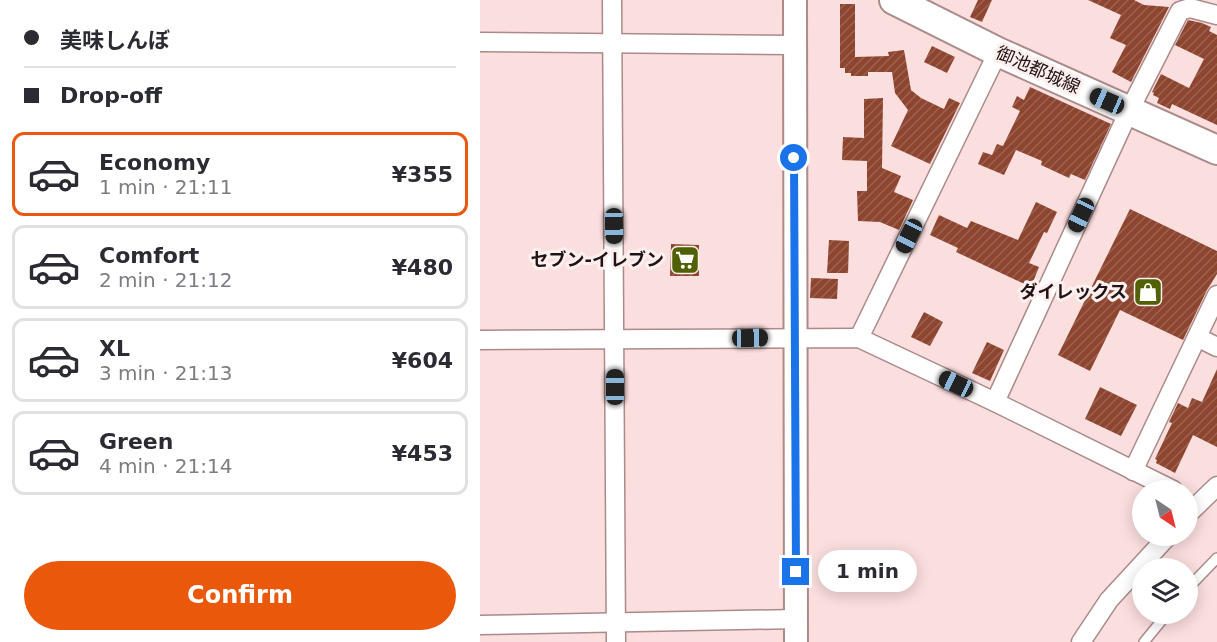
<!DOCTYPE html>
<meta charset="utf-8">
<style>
body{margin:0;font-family:"DejaVu Sans","Noto Sans JP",sans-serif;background:#f7f7f7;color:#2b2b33;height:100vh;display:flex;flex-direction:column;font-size:22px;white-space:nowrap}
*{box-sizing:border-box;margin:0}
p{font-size:20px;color:#7c7c81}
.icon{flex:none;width:33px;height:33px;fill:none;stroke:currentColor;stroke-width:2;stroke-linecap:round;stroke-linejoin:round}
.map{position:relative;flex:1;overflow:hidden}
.details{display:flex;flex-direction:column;background:#fff;width:480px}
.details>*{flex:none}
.guide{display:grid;align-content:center;height:132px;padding:0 24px;background:#fff}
.needle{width:39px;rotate:145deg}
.fabs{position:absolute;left:652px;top:480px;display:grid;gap:12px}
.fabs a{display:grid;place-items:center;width:66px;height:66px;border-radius:50%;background:#fff;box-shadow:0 3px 15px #0003;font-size:30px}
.end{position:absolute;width:27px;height:27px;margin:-14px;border:8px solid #1a73e8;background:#fff;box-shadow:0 0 0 3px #fff}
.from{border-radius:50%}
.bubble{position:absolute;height:42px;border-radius:21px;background:#fff;box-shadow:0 3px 15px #0003;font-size:20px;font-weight:800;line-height:42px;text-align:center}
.car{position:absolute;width:18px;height:36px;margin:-18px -9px;border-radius:8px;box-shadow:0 0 4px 2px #0007;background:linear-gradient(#222 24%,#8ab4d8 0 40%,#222 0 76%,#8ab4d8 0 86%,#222 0)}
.guide b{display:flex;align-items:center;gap:21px;height:57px;font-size:22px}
.guide b+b{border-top:2px solid #e1e1e2}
.guide i{width:15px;height:15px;background:#2b2b33}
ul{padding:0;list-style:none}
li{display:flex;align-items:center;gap:18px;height:84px;margin:0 12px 9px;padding:0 12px;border:3px solid #e1e1e2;border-radius:12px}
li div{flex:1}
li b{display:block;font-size:22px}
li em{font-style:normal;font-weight:800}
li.on{border-color:#ea580c}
li>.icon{width:54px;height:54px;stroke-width:1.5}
.button{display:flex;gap:12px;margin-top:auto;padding:12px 24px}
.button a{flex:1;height:69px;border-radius:36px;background:#ea580c;color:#fff;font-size:24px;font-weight:800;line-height:69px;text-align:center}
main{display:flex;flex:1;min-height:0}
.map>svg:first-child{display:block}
</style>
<main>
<section class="details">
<div class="guide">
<b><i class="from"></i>美味しんぼ</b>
<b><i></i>Drop-off</b>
</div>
<ul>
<li class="on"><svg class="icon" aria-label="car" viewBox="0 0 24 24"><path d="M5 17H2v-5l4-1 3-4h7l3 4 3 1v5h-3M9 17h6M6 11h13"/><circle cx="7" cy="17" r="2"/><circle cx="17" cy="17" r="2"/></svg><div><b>Economy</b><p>1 min · 21:11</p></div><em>¥355</em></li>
<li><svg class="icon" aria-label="car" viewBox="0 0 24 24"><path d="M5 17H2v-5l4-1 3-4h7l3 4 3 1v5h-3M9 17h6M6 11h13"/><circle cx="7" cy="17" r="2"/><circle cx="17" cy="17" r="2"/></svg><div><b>Comfort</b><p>2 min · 21:12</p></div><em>¥480</em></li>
<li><svg class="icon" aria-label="car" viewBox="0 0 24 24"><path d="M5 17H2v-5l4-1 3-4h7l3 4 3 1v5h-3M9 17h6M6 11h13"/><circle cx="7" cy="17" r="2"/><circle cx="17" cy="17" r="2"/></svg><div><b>XL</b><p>3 min · 21:13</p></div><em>¥604</em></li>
<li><svg class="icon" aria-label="car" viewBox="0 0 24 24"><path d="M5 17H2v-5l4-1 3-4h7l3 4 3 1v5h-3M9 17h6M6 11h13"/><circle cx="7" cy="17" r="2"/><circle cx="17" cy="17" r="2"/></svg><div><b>Green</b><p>4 min · 21:14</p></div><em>¥453</em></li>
</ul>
<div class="button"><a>Confirm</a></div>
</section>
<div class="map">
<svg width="737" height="642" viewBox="0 0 737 642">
<defs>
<pattern id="building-hatch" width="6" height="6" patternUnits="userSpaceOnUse" patternTransform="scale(1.5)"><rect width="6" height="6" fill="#8e452f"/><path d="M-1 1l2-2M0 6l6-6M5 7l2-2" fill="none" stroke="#9a6251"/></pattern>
</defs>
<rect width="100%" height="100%" fill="#fbdede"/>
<g fill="url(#building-hatch)">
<polygon points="498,0 512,0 502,22 490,17"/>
<polygon points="608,0 654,0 664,5 689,7 651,82 632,72 646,45 630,38 641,15"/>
<polygon points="360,4 375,4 375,57 409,56 408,52 424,50 431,90 441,98 464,109 469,98 480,103 450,164 411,146 428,110 415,93 412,72 388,72 388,76 371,76 371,73 365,73 365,68 360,68"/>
<polygon points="708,20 722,23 731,27 729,31 737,35 737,125 692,104 690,109 677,103 679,98 673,95 674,93 672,92 681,74 709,88 724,59 695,45"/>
<polygon points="452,46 475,57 467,73 444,62"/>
<polygon points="550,87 631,124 605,180 591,174 589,178 561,165 562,161 536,150 524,175 498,164 503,152 512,155 517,144 523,146 540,111 532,107 537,96 544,100"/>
<polygon points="403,98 402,168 421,176 414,192 433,200 419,230 400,222 378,221 377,191 387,191 387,161 362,160 363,137 384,138 384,99"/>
<polygon points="556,202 577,212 567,233 564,232 549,263 559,267 551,287 476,252 478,248 450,235 459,215 487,228 491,221 538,240"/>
<polygon points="650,209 737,251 737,274 727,290 703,340 640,310 610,371 578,355"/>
<polygon points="349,240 369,241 368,273 347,273"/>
<polygon points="191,244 219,245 219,276 190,276"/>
<polygon points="331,278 358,279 357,299 330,298"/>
<polygon points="444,312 463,322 450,346 431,337"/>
<polygon points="507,342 524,350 510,381 492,373"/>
<polygon points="737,369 737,447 713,435 695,473 676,463 677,460 675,459 692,423 689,422 698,403 708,408 712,398 722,402"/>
<polygon points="620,387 657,405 641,436 605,419"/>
</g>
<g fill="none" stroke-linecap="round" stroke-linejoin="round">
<g stroke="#ab8a8a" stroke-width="12">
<g id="service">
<polyline points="708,588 737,558"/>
<polyline points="664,642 687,614"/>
</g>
</g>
<g stroke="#ab8a8a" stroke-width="21">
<g id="minor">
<polyline points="132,0 136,642"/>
<polyline points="0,42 314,45"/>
<polyline points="717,337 737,347"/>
<polyline points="379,338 518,52"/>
<polyline points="0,340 379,338 515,402 693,490"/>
<polyline points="515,402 649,111 700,11 710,8 737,15"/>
<polyline points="653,471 737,295"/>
<polyline points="708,514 737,486"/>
<polyline points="0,625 316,619"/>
<polyline points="601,642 629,600 688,536"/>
</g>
</g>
<g stroke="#ab8a8a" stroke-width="26">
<polyline id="tertiary" points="315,0 316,642"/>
</g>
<g stroke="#ab8a8a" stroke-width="32">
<polyline id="primary" points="414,0 518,52 737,150"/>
</g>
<use href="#service" stroke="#fff" stroke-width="9"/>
<use href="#minor" stroke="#fff" stroke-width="18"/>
<use href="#tertiary" stroke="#fff" stroke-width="22"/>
<use href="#primary" stroke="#fff" stroke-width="28"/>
</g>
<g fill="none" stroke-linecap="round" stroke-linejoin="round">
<polyline stroke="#1a73e8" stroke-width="8" points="314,158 316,572"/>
</g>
<defs>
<g id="supermarket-square" transform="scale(1.5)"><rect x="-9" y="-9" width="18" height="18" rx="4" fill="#516003" stroke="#feefef"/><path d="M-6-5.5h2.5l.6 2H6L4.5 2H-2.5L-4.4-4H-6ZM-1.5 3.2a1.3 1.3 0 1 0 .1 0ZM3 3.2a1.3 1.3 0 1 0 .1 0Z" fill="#fff"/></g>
<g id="shop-square" transform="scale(1.5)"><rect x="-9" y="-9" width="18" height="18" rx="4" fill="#516003" stroke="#feefef"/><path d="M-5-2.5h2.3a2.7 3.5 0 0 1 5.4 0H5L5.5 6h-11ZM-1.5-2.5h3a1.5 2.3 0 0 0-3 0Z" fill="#fff"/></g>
</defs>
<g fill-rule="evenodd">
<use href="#supermarket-square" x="205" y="260"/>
<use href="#shop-square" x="668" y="292"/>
</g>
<g text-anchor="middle" stroke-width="6" stroke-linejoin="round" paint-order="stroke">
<g font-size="18" fill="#1f1313" stroke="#feefef">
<text transform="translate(558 70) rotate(24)" y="6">御池都城線</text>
</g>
<g font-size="18" font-weight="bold" fill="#1f1313" stroke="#feefef" text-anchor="end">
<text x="184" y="266">セブン-イレブン</text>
<text x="647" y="298">ダイレックス</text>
</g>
</g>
</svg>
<div class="fabs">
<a><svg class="needle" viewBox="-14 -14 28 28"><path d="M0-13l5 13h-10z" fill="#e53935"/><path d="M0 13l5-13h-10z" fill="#7c7c81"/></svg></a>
<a><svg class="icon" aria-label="layers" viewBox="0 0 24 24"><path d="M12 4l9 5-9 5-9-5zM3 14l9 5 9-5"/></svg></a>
</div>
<i class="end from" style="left:314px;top:158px"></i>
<i class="end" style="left:316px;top:572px"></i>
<div class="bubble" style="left:338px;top:550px;width:99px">1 min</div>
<i class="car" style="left:627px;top:101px;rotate:294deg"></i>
<i class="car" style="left:601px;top:215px;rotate:205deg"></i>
<i class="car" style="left:134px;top:226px;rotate:179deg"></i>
<i class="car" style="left:429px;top:236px;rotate:206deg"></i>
<i class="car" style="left:270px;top:338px;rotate:89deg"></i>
<i class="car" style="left:476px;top:384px;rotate:295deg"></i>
<i class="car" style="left:135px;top:387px;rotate:0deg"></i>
</div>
</main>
